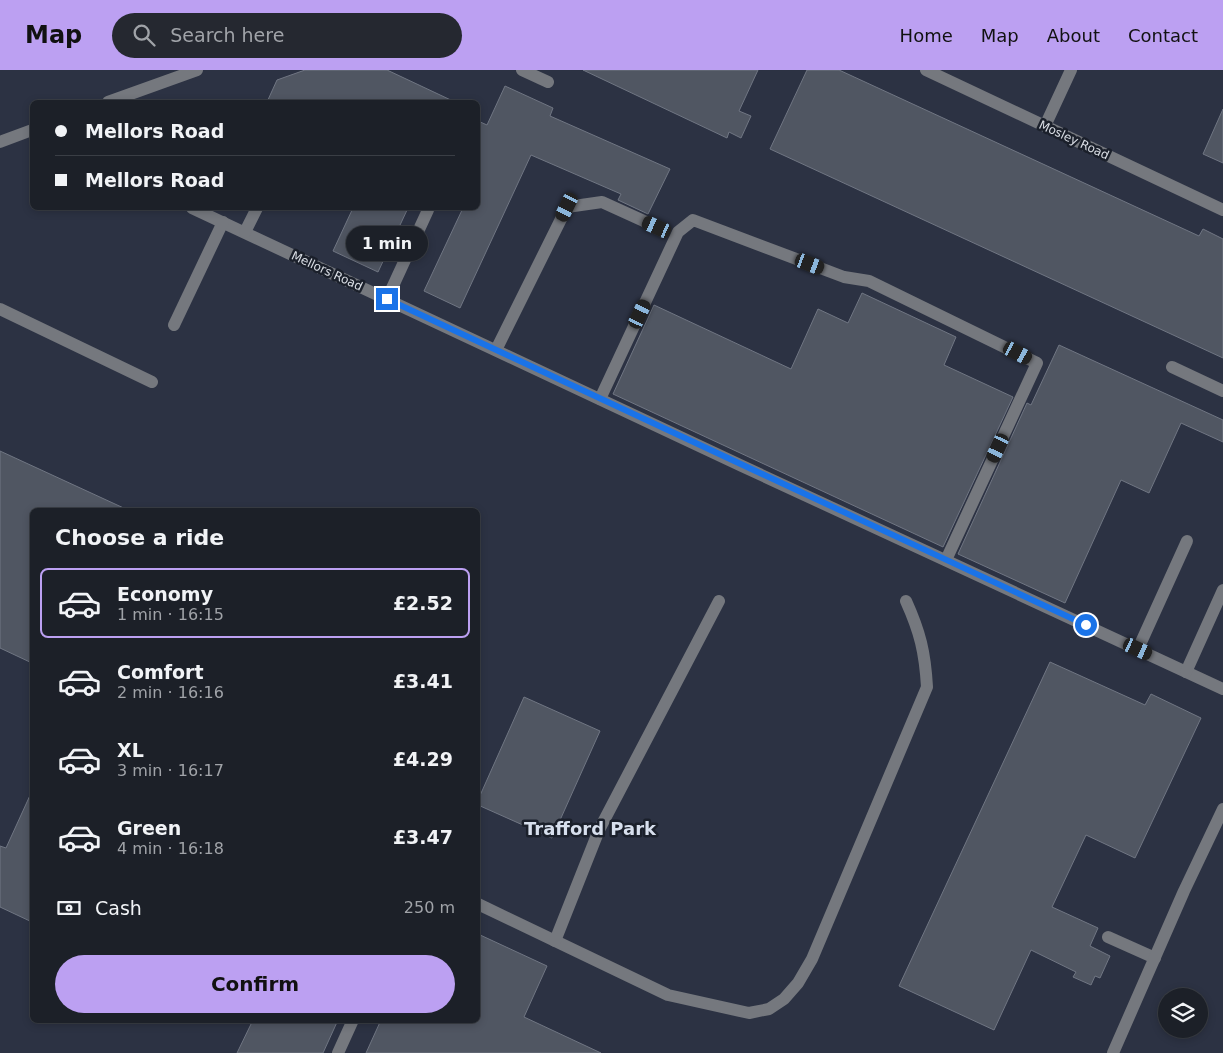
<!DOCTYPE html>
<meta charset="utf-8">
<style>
body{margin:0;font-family:"DejaVu Sans",sans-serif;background:#252830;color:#f1f3f6;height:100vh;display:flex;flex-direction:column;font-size:19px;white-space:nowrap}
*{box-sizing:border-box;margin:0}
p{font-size:16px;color:#a0a3a8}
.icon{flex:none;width:28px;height:28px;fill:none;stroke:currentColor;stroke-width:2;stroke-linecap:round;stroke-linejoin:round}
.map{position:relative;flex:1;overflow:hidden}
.panel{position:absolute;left:30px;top:438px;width:450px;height:515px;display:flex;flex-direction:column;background:#1c2028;border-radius:8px;box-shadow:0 2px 8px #0003,0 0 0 1px #3a3e45}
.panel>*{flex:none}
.top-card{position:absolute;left:30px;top:30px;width:450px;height:110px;border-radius:8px;box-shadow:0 2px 8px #0003,0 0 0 1px #3a3e45;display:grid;align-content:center;height:110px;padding:0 25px;background:#1c2028}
.tools{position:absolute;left:1158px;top:918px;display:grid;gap:10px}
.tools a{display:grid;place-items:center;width:50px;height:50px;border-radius:50%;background:#1c2028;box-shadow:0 2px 8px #0003,0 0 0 1px #3a3e45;font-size:25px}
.end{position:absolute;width:22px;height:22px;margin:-11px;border:6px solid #1a73e8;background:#fff;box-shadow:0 0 0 2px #fff}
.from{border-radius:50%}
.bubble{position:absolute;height:35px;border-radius:18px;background:#1c2028;box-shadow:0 2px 8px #0003,0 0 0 1px #3a3e45;font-size:16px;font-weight:600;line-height:35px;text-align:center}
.car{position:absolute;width:15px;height:30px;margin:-15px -8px;border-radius:6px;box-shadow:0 0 4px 1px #0007;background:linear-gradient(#222 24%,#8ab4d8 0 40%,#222 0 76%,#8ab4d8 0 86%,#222 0)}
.top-card b{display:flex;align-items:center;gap:18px;height:48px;font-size:19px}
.top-card b+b{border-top:1px solid #3a3e45}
.top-card i{width:12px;height:12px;background:#f1f3f6}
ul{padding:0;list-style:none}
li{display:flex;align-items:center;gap:15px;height:70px;margin:0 10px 8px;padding:0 15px;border:2px solid transparent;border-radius:8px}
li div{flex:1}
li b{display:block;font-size:19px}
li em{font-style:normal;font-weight:600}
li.selected{border-color:#bca0f2}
li>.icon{width:45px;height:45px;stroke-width:1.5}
h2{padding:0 25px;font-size:22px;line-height:60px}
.pay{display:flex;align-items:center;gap:12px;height:55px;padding:0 25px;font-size:19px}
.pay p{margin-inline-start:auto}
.button{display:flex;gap:10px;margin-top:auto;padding:10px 25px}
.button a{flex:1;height:58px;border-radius:30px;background:#bca0f2;color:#111;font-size:20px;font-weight:600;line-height:58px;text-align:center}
header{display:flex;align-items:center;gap:30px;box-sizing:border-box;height:70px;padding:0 25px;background:#bca0f2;color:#111}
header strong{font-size:24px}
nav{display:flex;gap:28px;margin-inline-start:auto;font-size:18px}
.search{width:350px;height:45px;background:#252830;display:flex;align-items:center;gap:12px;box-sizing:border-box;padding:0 18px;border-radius:28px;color:#a0a3a8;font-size:19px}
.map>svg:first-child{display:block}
</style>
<header>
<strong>Map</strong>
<div class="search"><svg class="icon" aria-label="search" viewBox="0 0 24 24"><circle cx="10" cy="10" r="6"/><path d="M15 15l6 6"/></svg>Search here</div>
<nav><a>Home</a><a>Map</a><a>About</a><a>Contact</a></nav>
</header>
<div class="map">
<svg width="1223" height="983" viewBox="0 0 1223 983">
<rect width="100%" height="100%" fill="#252a35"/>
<path fill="#2c3243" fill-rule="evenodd" d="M0,0H1223V983H0ZM32,32H478V138H32ZM32,440H478V950H32ZM1166,926H1199V959H1166Z"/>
<g fill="#505662" stroke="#707683">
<polygon points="305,0 387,0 455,32 267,32 277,10"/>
<polygon points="583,0 758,0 739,41 751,46 741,68 729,62 727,68"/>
<polygon points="807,0 839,0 1199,166 1203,159 1223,169 1223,288 770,79"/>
<polygon points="505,16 553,38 550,46 670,99 648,144 618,130 621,124 531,85 460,238 424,221 463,138 478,138 478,51 487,55"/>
<polygon points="1223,39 1223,93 1203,84"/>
<polygon points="353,138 408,138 378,202 333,181"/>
<polygon points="862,223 956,267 944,295 1013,327 943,477 613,324 654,235 791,299 818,239 848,253"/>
<polygon points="1059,275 1223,350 1223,372 1181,353 1149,423 1121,410 1065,533 958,484 1027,333 1031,335"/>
<polygon points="0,381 128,440 32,440 32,593 0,578"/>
<polygon points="1050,592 1145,635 1151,624 1201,648 1135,788 1086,765 1052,837 1098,858 1090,876 1110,886 1100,908 1095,906 1091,915 1073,907 1076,902 1031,880 994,960 899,916"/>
<polygon points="524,627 600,661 552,768 478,735 478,730"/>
<polygon points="32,721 32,852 0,837 0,776 6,778"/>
<polygon points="478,864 547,896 524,947 601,983 366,983 381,950 478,950"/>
<polygon points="253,950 338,950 323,983 237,983"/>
</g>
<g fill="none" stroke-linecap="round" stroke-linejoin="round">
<g stroke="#75787e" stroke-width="12">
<polyline points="522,0 548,12"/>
<polyline points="926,0 1223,140"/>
<polyline points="108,32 197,0"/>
<polyline points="1045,56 1071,0"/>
<polyline points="0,72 32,60"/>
<polyline points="192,138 742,396 1223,619"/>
<polyline points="245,162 257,138"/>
<polyline points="387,229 428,140"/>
<polyline points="0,239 152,312"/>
<polyline points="174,255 223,152"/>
<polyline points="496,280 567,137 602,132 657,157"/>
<polyline points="1172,297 1223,321"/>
<polyline points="600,329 678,162 693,150 844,207 869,211 1037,293 946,490"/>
<polyline points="1138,579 1187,471"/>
<polyline points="1186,602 1223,520"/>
<path d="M478,834L668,925L749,943L769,939L784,929L798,913L812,889L927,617C925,582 920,562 906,531"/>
<polyline points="1108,867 1155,888"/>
<polyline points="555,871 599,760 719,531"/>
<polyline points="338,983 353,950"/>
<polyline points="1113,983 1184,821 1223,739"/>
</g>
</g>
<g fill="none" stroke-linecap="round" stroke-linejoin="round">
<polyline stroke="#1a73e8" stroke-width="6" points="387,229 1086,555"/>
</g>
<g text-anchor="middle" stroke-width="5" stroke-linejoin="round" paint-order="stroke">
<g font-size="12" fill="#dadee5" stroke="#1b202b">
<text transform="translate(1074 70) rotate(25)" y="4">Mosley Road</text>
<text transform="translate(327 201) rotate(25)" y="4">Mellors Road</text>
</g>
<g font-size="18" font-weight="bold" fill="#d7dfed" stroke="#1b202b">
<text x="590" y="765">Trafford Park</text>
</g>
</g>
</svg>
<div class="tools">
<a><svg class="icon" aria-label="layers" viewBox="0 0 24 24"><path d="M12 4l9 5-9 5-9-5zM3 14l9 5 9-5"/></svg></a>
</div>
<i class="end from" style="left:1086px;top:555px"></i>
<i class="end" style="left:387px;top:229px"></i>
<div class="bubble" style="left:346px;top:156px;width:82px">1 min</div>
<i class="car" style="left:567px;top:137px;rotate:206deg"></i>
<i class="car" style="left:657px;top:157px;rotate:294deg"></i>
<i class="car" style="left:810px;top:194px;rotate:111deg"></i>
<i class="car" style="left:640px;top:244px;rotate:25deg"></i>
<i class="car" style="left:1018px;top:283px;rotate:118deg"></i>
<i class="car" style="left:998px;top:378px;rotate:205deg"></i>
<i class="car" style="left:1138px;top:579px;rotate:115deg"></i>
<div class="top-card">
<b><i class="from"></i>Mellors Road</b>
<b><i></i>Mellors Road</b>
</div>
<section class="panel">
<h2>Choose a ride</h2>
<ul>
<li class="selected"><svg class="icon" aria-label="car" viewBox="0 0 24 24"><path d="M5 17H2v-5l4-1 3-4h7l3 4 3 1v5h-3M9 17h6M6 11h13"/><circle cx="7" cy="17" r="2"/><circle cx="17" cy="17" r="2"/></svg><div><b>Economy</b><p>1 min · 16:15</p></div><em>£2.52</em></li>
<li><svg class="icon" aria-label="car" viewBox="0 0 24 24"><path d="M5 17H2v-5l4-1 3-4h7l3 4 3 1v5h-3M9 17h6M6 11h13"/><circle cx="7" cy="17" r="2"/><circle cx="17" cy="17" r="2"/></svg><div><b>Comfort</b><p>2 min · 16:16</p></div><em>£3.41</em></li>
<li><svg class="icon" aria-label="car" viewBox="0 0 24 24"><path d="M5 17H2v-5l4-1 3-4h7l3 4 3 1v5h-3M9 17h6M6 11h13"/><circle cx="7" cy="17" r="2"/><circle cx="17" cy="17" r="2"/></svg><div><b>XL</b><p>3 min · 16:17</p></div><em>£4.29</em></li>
<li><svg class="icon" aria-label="car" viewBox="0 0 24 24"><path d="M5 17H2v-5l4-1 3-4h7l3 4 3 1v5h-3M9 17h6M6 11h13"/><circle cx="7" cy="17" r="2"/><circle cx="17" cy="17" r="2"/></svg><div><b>Green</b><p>4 min · 16:18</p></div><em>£3.47</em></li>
</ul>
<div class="pay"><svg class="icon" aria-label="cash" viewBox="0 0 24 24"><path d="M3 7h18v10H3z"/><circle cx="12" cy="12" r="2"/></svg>Cash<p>250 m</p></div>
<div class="button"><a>Confirm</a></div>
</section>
</div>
